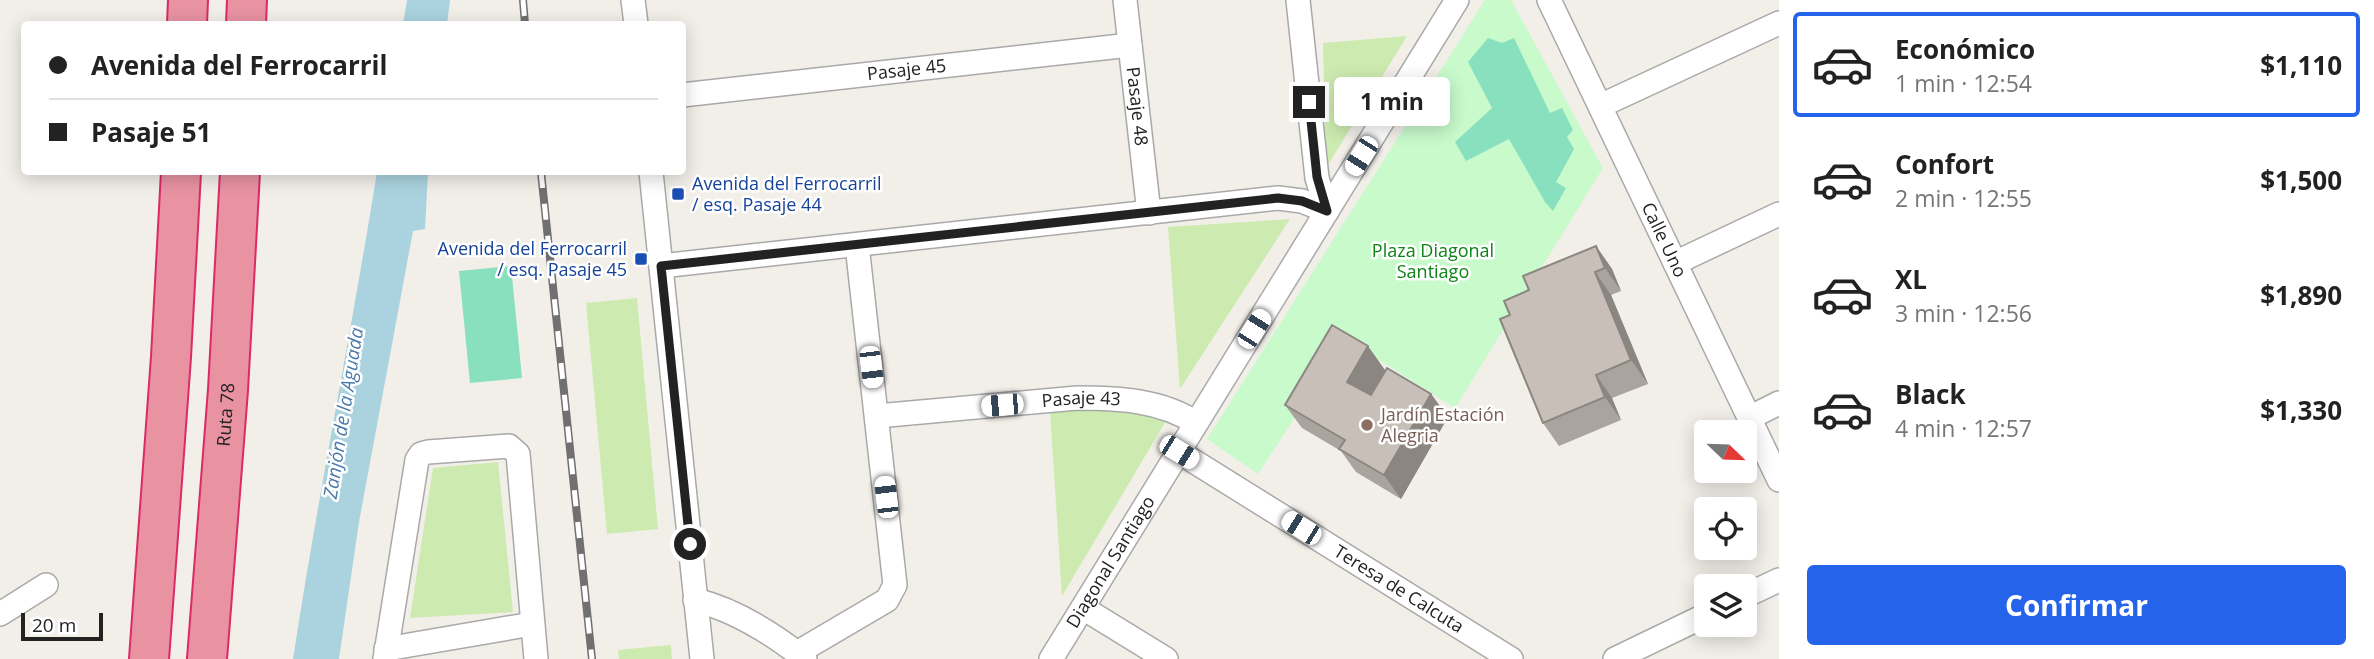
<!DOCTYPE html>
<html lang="es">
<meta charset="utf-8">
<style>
body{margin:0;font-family:"Open Sans",sans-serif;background:#f6f6f6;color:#222;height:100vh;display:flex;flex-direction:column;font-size:26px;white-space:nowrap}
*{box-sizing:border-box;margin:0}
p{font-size:23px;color:#767676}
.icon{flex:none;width:38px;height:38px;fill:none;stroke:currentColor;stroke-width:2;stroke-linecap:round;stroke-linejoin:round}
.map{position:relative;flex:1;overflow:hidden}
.drawer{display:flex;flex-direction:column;background:#fff;width:595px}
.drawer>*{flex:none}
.hud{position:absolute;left:21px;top:21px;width:665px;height:154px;border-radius:7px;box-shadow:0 4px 18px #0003;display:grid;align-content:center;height:154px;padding:0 28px;background:#fff}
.needle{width:46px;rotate:113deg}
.fabs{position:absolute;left:1694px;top:420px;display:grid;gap:14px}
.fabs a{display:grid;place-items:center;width:63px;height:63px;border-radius:7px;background:#fff;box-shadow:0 4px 18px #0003;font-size:35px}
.scale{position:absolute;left:21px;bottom:18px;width:82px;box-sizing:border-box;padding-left:7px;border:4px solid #222;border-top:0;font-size:19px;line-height:24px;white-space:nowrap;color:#222;-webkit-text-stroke:5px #fff;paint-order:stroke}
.end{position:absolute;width:32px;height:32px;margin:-16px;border:9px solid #222;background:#fff;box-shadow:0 0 0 4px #fff}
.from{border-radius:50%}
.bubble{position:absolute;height:49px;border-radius:7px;background:#fff;box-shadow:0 4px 18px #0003;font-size:23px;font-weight:700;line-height:49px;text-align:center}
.car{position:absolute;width:21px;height:42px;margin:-21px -10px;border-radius:9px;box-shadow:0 0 5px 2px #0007;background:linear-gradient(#fff 24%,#345 0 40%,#fff 0 76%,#345 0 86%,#fff 0)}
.hud b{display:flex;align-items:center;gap:24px;height:66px;font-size:26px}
.hud b+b{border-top:2px solid #e0e0e0}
.hud i{width:18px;height:18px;background:#222}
ul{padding:12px 0 0;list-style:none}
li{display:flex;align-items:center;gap:21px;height:105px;margin:0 14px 10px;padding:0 14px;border:4px solid transparent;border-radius:7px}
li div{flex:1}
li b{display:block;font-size:26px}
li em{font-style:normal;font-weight:700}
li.active{border-color:#2563eb}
li>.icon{width:63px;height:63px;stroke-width:1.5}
.primary-button{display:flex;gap:14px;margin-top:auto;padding:14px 28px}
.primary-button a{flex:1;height:80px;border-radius:7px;background:#2563eb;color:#fff;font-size:28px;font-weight:700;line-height:80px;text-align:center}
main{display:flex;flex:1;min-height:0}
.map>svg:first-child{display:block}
</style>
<main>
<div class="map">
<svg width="1779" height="659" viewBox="0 0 1779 659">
<rect width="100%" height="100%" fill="#f2efe9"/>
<g fill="#cdebb0">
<polygon points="1407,36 1326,168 1323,43"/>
<polygon points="1290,219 1180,389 1168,227"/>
<polygon points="637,298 658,529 607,534 586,303"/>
<polygon points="1099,405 1137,408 1166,421 1062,596 1050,412"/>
<polygon points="498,462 513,612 410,618 433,468"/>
<polygon points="671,645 672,659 619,659 618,650"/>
</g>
<polygon fill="#c8facc" points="1485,0 1511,0 1603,168 1455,408 1346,339 1258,474 1207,439"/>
<g fill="#88e0be">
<polygon points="1488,38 1502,43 1514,38 1550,113 1562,108 1573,130 1567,137 1574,149 1556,182 1566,188 1553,211 1545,202 1509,139 1466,161 1455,142 1492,108 1468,62"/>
<polygon points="511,266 522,378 470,383 459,271"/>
</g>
<g fill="#aad3df">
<polygon points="407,0 450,0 447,24 403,24"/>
<path d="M377,172H428L425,229L413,231L359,522L339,659H293C318,496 351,334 377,172Z"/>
</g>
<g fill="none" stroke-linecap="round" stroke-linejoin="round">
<g stroke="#a9a9a9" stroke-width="26">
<g id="minor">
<polyline points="633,0 636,24"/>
<path id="s1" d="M1125,0L1149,213"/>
<polyline points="1298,0 1317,178 1327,211"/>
<path id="s2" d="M1549,0L1779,480"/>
<path id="s3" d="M682,95L1130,45"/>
<polyline points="1600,106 1779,23"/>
<polyline points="651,172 702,659"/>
<polyline points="1675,263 1779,214"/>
<polyline points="661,266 1278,198 1302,201 1327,211"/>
<path id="s4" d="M877,416L1077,398C1118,398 1161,400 1196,423"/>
<polyline points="1749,418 1779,403"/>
<path id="s5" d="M1179,452L1511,659"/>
<polyline points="1745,596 1779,580"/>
<path d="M695,600C736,610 772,633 805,659"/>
<polyline points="1083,608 1166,659"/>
<polyline points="0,614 46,585"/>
<polyline points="386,649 532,624"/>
<polyline points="797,653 887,600 895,585 857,245"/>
<polyline points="385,659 417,460 421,454 428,452 509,446 518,454 536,659"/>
<path id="s6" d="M1051,659L1457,0"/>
<polyline points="1615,659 1706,615"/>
</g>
</g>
<g stroke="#dc2a67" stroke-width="42">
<g id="motorway">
<polyline points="187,24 188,0"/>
<polyline points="246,24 247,0"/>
<polyline points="149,659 171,357 181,172"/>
<path id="s7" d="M207,659L228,390L240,172"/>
</g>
</g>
<use href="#minor" stroke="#fff" stroke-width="23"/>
<use href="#motorway" stroke="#e892a2" stroke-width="38"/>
<g stroke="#707070" stroke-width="8">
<g id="rail">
<polyline points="523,0 525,24"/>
<polyline points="541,172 592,659"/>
</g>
</g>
<use href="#rail" stroke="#fff" stroke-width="5" stroke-dasharray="16" stroke-linecap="butt"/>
</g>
<g fill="#aba49e">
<polygon points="1596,246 1612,269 1621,291 1611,295 1648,384 1612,398 1621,420 1559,446 1543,423 1510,315 1529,290"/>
<polygon points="1385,370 1370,395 1431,394 1448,417 1401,499 1356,472 1341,451 1302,428 1285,405"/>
</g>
<g fill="#8b8681">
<polygon points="1596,246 1612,269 1621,291 1605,268"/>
<polygon points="1595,272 1611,295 1648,384 1631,360"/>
<polygon points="1368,346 1385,370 1364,405 1347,382"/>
<polygon points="1596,375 1612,398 1621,420 1605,397"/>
<polygon points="1431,394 1448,417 1401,499 1384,475"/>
</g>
<g fill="#c7bfb8" stroke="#8b8681" stroke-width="2">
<polygon points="1596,246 1605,268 1595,272 1631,360 1596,375 1605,397 1543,423 1500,319 1510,315 1504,301 1529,290 1523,276"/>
<polygon points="1332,325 1368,346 1347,382 1371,395 1387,368 1431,394 1384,475 1339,449 1345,440 1285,405"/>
</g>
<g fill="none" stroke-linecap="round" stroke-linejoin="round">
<polyline stroke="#222" stroke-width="9" points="690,544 661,266 1278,198 1302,201 1327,211 1317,177 1309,102"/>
</g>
<g fill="#1a4fb4" stroke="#fff" stroke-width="2.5">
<rect x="671" y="187" width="14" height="14" rx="3.5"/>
<rect x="634" y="252" width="14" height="14" rx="3.5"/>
</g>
<circle fill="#8d6e63" stroke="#fff" stroke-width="2.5" cx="1367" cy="425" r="7"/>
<g text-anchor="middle" stroke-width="5" stroke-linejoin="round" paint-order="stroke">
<g font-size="18" fill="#222" stroke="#fff">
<text dy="6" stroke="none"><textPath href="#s3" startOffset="226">Pasaje 45</textPath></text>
<text dy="6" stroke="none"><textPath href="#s1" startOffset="107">Pasaje 48</textPath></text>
<text dy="6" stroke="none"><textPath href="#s2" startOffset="266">Calle Uno</textPath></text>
<text dy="6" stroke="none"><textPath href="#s4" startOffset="205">Pasaje 43</textPath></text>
<text dy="6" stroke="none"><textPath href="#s7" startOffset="245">Ruta 78</textPath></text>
<text dy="6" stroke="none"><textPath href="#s6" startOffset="114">Diagonal Santiago</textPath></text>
<text dy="6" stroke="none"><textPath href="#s5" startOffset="259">Teresa de Calcuta</textPath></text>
</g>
<g font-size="18" fill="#164399" stroke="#fff" text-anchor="start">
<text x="692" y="190">Avenida del Ferrocarril<tspan x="692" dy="21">/ esq. Pasaje 44</tspan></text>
<text x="627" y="255" text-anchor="end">Avenida del Ferrocarril<tspan x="627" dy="21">/ esq. Pasaje 45</tspan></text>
</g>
<g font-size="18" fill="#0c8416" stroke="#fff">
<text x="1433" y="257">Plaza Diagonal<tspan x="1433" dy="21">Santiago</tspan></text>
</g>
<g font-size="18" fill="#785e54" stroke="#fff" text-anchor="start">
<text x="1381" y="421">Jardín Estación<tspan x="1381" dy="21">Alegria</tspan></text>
</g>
<g font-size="19" font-style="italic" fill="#4a7aab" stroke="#fff">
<text transform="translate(343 413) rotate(-81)" y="7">Zanjón de la Aguada</text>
</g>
</g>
</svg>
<div class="fabs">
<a><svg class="needle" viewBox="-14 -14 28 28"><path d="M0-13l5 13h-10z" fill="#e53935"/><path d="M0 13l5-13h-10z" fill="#767676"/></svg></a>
<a><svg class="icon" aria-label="locate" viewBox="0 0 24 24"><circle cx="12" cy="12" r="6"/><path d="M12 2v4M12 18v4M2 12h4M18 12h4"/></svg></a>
<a><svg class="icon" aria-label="layers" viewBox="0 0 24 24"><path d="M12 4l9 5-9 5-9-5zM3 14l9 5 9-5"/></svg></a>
</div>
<div class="scale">20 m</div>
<i class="end from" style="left:690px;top:544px"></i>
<i class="end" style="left:1309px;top:102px"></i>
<div class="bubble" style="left:1334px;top:77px;width:116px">1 min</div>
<i class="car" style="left:1361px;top:156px;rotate:212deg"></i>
<i class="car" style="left:1254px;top:329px;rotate:32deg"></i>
<i class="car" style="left:871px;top:367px;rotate:173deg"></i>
<i class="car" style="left:1002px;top:405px;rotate:265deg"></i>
<i class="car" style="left:1179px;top:452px;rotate:122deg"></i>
<i class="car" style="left:886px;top:497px;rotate:353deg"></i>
<i class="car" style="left:1301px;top:528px;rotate:302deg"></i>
<div class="hud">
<b><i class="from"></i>Avenida del Ferrocarril</b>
<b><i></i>Pasaje 51</b>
</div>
</div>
<section class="drawer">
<ul>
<li class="active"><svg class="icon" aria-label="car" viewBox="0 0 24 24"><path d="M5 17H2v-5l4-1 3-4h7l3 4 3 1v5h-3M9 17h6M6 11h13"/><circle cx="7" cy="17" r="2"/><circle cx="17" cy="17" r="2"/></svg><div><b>Económico</b><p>1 min · 12:54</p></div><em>$1,110</em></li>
<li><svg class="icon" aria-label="car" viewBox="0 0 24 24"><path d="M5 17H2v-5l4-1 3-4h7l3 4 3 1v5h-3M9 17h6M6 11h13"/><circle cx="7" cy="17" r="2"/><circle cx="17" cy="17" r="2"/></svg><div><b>Confort</b><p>2 min · 12:55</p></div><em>$1,500</em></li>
<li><svg class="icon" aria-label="car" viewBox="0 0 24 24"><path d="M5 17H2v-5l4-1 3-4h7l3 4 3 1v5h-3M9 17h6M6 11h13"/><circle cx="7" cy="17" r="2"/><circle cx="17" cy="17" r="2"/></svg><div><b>XL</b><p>3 min · 12:56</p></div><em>$1,890</em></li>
<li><svg class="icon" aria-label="car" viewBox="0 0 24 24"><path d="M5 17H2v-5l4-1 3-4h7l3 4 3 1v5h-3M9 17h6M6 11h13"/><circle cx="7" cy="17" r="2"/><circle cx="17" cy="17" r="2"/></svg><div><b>Black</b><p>4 min · 12:57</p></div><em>$1,330</em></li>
</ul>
<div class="primary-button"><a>Confirmar</a></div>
</section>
</main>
